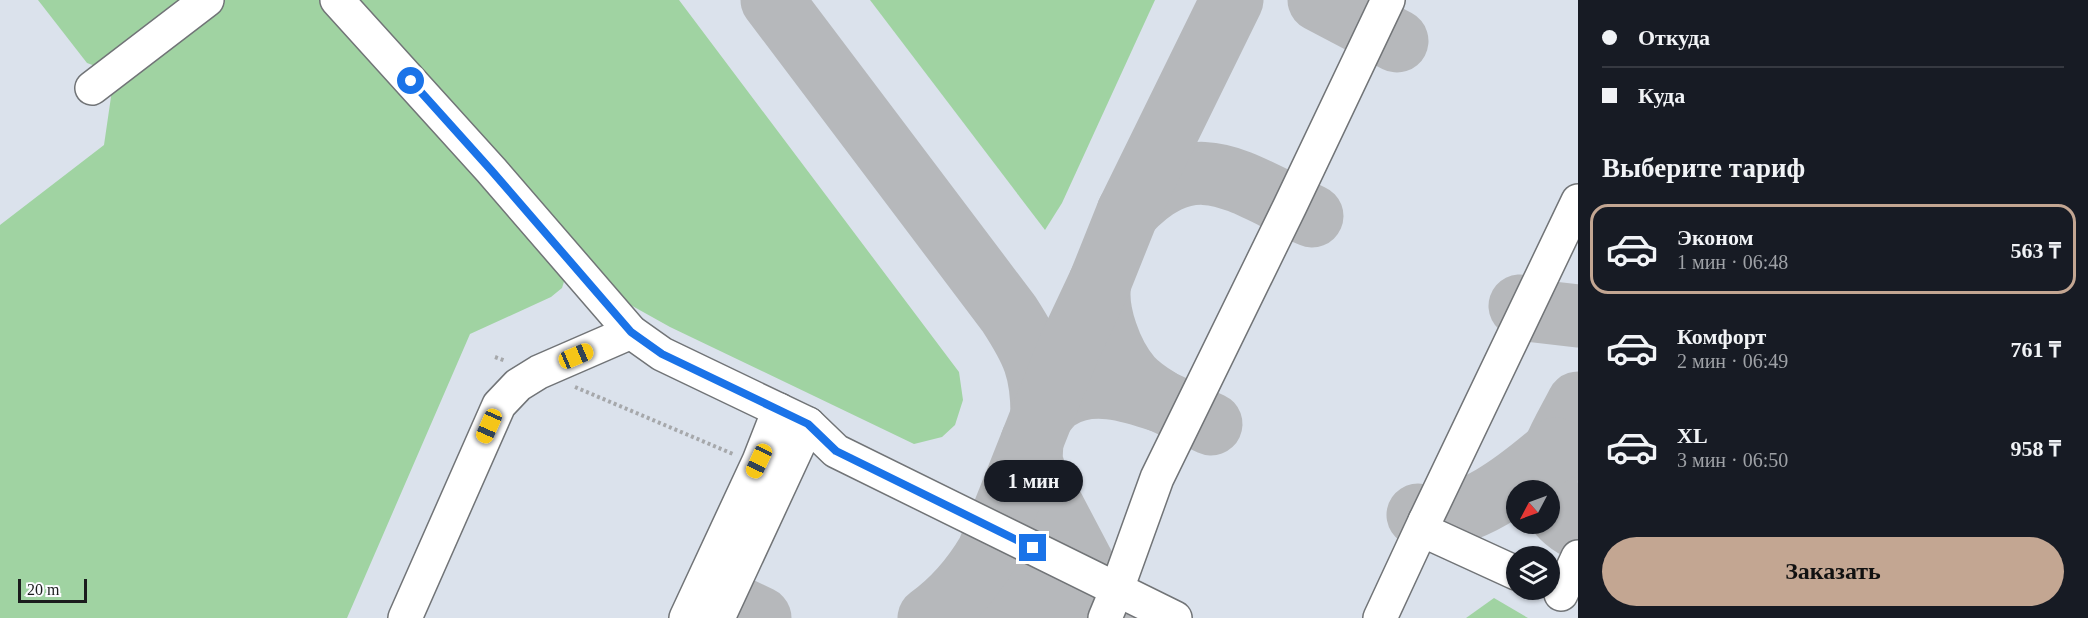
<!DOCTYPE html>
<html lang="ru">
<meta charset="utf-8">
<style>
body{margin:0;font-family:Georgia,serif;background:#242831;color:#f1f3f6;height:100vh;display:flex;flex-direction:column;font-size:22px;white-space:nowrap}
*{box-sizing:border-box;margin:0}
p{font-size:20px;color:#9ea1a6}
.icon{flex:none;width:33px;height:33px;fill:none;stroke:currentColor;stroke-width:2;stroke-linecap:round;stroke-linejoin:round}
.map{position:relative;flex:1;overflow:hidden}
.drawer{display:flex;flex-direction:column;background:#171b24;width:510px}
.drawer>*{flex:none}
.top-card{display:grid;align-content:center;height:132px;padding:0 24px;background:#171b24}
.needle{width:39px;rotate:229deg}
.buttons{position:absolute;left:1506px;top:480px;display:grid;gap:12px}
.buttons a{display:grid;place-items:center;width:54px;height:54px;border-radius:50%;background:#171b24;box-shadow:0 2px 4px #0004;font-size:30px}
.scale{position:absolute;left:18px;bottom:15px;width:69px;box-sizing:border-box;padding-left:6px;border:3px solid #1b1c1d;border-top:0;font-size:16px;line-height:21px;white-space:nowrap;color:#1b1c1d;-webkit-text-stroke:4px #fbfcff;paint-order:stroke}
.end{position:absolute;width:27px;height:27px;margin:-14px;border:8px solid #1a73e8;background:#fff;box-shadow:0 0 0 3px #fff}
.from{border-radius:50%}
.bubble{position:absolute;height:42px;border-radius:21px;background:#171b24;box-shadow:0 2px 4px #0004;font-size:20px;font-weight:700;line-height:42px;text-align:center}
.car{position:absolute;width:18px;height:36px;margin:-18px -9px;border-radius:8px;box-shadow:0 0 4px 2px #0007;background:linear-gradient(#f5c518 24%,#345 0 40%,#f5c518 0 76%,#345 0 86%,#f5c518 0)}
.top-card b{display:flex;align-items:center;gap:21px;height:57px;font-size:22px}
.top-card b+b{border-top:2px solid #363941}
.top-card i{width:15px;height:15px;background:#f1f3f6}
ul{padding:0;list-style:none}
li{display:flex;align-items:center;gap:18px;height:90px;margin:0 12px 9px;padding:0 12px;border:3px solid transparent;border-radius:18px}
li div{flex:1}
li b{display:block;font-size:22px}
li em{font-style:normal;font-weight:700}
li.active{border-color:#c3a692}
li>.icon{width:54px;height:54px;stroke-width:1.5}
h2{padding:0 24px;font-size:27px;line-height:72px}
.cta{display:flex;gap:12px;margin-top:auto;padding:12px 24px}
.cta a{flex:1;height:69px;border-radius:36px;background:#c3a692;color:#111;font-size:24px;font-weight:700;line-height:69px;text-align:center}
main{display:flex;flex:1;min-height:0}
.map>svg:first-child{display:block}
</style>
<main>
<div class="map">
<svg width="1578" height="618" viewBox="0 0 1578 618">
<rect width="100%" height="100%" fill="#eceff3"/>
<path fill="#dbe2ec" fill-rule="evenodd" d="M0,0H1578V618H0ZM1516,490H1550V524H1516ZM1516,556H1550V590H1516Z"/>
<g fill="#a0d3a2">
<polygon points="38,0 189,0 98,67 87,63"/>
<polygon points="224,0 320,0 350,29 567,272 562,288 551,297 470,334 347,618 0,618 0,225 104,145 112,90"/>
<polygon points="353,0 679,0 959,372 963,400 955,425 942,437 914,444 670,327 627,303 576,249 398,42"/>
<polygon points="870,0 1155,0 1062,203 1045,230"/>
<polygon points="1494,598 1528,618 1466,618"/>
</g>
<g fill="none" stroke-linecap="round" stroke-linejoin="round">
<g stroke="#b6b8bb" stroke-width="63">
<path d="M772,0L1009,314C1033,351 1042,370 1042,415"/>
<polyline points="1319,0 1397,41"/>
<path d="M1128,212C1196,140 1241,185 1312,216"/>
<polyline points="1520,306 1535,311 1578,316"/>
<polyline points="1124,382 1161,401 1211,424"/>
<path d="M1042,415C1048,409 1052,401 1059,398C1090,378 1129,390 1161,401C1150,394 1140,388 1131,378C1111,355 1095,312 1100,282"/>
<polyline points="1032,441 1031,460 1035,473 1107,610 1110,618"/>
<path d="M1547,490C1542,463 1566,427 1578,403"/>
<path d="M1550,498C1556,512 1564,521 1578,528"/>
<path d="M1418,515C1466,525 1521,479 1556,449"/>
<polyline points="720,599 760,618"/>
<path d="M934,616C983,587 1062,577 1107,618"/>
<path d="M929,618C954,600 972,579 988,552L1069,348L1100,282L1128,212L1232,0"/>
</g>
<g stroke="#717477" stroke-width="36">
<g id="minor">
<polyline points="337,0 491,170 631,332 662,354 808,424 836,451 1175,618"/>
<polyline points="92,88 207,0"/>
<polyline points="1516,573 1433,535 1427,528 1425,521 1578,201"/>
<polyline points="1561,594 1578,557"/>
<polyline points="405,618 499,405 518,385 539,372 631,332"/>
<polyline points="686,618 759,461 779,410"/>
<polyline points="718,618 808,424"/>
<polyline points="1105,618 1117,589 1157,478 1290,206 1388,0"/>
<polyline points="1380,618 1425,521"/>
</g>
</g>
<g stroke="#a6a8ab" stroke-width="4" stroke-dasharray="3 3" stroke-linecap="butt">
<polyline points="495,357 506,361"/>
<polyline points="575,387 733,454"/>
</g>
<use href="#minor" stroke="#fff" stroke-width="33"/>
</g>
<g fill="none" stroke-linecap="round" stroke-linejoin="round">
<polyline stroke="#1a73e8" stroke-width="8" points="411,81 491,170 631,332 662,354 808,424 836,451 1033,548"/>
</g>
</svg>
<div class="buttons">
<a><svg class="needle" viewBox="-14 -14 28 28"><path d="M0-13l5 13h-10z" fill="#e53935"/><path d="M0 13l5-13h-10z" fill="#9ea1a6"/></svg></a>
<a><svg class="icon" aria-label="layers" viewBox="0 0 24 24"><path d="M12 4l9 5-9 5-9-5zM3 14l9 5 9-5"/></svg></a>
</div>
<div class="scale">20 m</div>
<i class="end from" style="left:411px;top:81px"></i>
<i class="end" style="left:1033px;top:548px"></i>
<div class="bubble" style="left:984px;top:460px;width:99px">1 мин</div>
<i class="car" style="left:576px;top:356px;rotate:67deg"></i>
<i class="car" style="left:489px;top:426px;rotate:204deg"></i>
<i class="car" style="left:759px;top:461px;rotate:205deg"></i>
</div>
<section class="drawer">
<div class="top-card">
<b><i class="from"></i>Откуда</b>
<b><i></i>Куда</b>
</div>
<h2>Выберите тариф</h2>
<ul>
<li class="active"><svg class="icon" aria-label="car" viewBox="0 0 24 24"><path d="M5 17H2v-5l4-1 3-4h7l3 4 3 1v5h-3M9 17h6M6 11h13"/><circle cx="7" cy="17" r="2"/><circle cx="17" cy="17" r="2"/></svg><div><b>Эконом</b><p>1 мин · 06:48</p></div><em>563 ₸</em></li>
<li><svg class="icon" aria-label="car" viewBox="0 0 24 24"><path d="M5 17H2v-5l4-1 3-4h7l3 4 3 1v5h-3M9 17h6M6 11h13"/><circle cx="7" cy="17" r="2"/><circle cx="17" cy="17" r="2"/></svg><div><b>Комфорт</b><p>2 мин · 06:49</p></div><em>761 ₸</em></li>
<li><svg class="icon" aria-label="car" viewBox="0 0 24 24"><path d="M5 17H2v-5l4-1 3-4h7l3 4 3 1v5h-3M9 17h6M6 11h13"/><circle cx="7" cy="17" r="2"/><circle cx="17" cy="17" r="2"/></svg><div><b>XL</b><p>3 мин · 06:50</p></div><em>958 ₸</em></li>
</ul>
<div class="cta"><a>Заказать</a></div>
</section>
</main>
